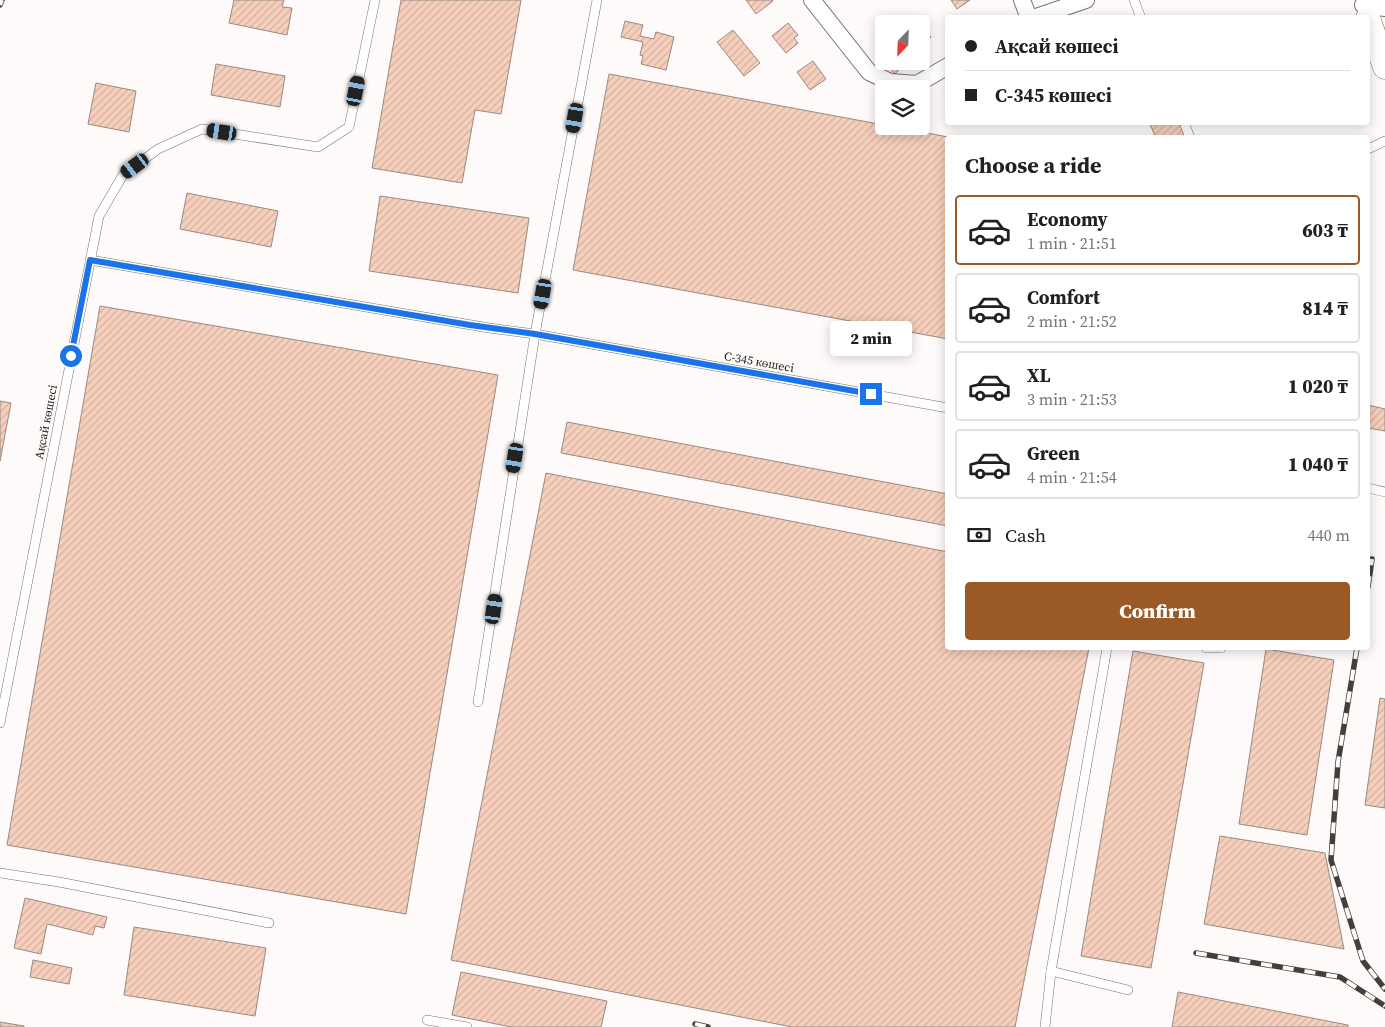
<!DOCTYPE html>
<meta charset="utf-8">
<style>
body{margin:0;font-family:"Source Serif 4",serif;background:#f6f6f6;color:#202124;height:100vh;display:flex;flex-direction:column;font-size:19px;white-space:nowrap}
*{box-sizing:border-box;margin:0}
p{font-size:16px;color:#757577}
.icon{flex:none;width:28px;height:28px;fill:none;stroke:currentColor;stroke-width:2;stroke-linecap:round;stroke-linejoin:round}
.map{position:relative;flex:1;overflow:hidden}
.details{position:absolute;left:945px;top:135px;width:425px;height:515px;display:flex;flex-direction:column;background:#fff;border-radius:5px;box-shadow:0 2px 12px #0003}
.details>*{flex:none}
.hud{position:absolute;left:945px;top:15px;width:425px;height:110px;border-radius:5px;box-shadow:0 2px 12px #0003;display:grid;align-content:center;height:110px;padding:0 20px;background:#fff}
.needle{width:32px;rotate:203deg}
.tools{position:absolute;left:875px;top:15px;display:grid;gap:10px}
.tools a{display:grid;place-items:center;width:55px;height:55px;border-radius:5px;background:#fff;box-shadow:0 2px 12px #0003;font-size:25px}
.end{position:absolute;width:22px;height:22px;margin:-11px;border:6px solid #1a73e8;background:#fff;box-shadow:0 0 0 2px #fff}
.from{border-radius:50%}
.bubble{position:absolute;height:35px;border-radius:5px;background:#fff;box-shadow:0 2px 12px #0003;font-size:16px;font-weight:800;line-height:35px;text-align:center}
.car{position:absolute;width:15px;height:30px;margin:-15px -8px;border-radius:6px;box-shadow:0 0 4px 1px #0007;background:linear-gradient(#222 24%,#8ab4d8 0 40%,#222 0 76%,#8ab4d8 0 86%,#222 0)}
.hud b{display:flex;align-items:center;gap:18px;height:48px;font-size:19px}
.hud b+b{border-top:1px solid #e0e0e0}
.hud i{width:12px;height:12px;background:#202124}
ul{padding:0;list-style:none}
li{display:flex;align-items:center;gap:15px;height:70px;margin:0 10px 8px;padding:0 10px;border:2px solid #e0e0e0;border-radius:5px}
li div{flex:1}
li b{display:block;font-size:19px}
li em{font-style:normal;font-weight:800}
li.current{border-color:#9b5926}
li>.icon{width:45px;height:45px;stroke-width:1.5}
h2{padding:0 20px;font-size:22px;line-height:60px}
.pay{display:flex;align-items:center;gap:12px;height:55px;padding:0 20px;font-size:19px}
.pay p{margin-inline-start:auto}
.cta{display:flex;gap:10px;margin-top:auto;padding:10px 20px}
.cta a{flex:1;height:58px;border-radius:5px;background:#9b5926;color:#fff;font-size:20px;font-weight:800;line-height:58px;text-align:center}
.map>svg:first-child{display:block}
</style>
<div class="map">
<svg width="1385" height="1027" viewBox="0 0 1385 1027">
<defs>
<pattern id="building-hatch" width="6" height="6" patternUnits="userSpaceOnUse" patternTransform="scale(1.25)"><rect width="6" height="6" fill="#f7cfbc"/><path d="M-1 1l2-2M0 6l6-6M5 7l2-2" fill="none" stroke="#d3b1a1"/></pattern>
</defs>
<rect width="100%" height="100%" fill="#fdfaf9"/>
<g fill="url(#building-hatch)" stroke="#988a83">
<polygon points="234,0 284,0 282,7 292,8 287,35 229,23"/>
<polygon points="401,0 521,0 501,114 475,110 462,183 372,168"/>
<polygon points="746,0 772,0 773,1 756,14"/>
<polygon points="951,0 970,0 957,9"/>
<polygon points="625,21 643,25 640,36 654,39 656,32 674,37 666,70 641,64 643,56 640,55 643,42 621,37"/>
<polygon points="788,23 798,35 794,38 798,43 786,53 772,36"/>
<polygon points="921,27 931,37 921,47"/>
<polygon points="733,30 760,63 744,76 717,42"/>
<polygon points="884,49 884,61 908,61 895,74 876,56"/>
<polygon points="813,61 826,79 810,90 797,72"/>
<polygon points="216,64 285,76 280,107 211,95"/>
<polygon points="609,74 884,125 884,126 892,126 953,138 948,138 948,339 573,270"/>
<polygon points="96,83 136,91 129,132 88,124"/>
<polygon points="1149,122 1179,122 1185,138 1156,138"/>
<polygon points="187,193 278,211 271,247 180,229"/>
<polygon points="380,196 529,218 518,293 369,271"/>
<polygon points="100,306 498,375 406,914 7,845"/>
<polygon points="0,401 11,403 0,461"/>
<polygon points="1368,405 1385,409 1385,431 1368,428"/>
<polygon points="567,422 948,494 948,526 561,453"/>
<polygon points="546,473 948,552 948,648 1089,648 1015,1027 792,1027 451,960"/>
<polygon points="1266,649 1334,660 1307,835 1239,824"/>
<polygon points="1133,651 1204,663 1151,968 1081,956"/>
<polygon points="1380,698 1385,699 1385,808 1365,805"/>
<polygon points="1220,836 1325,853 1344,949 1204,924"/>
<polygon points="25,898 107,917 104,928 95,926 93,935 47,924 41,954 14,948"/>
<polygon points="134,927 266,948 255,1016 124,995"/>
<polygon points="33,960 72,968 69,984 30,977"/>
<polygon points="461,972 607,1001 601,1027 511,1027 452,1015"/>
<polygon points="1178,992 1348,1025 1348,1027 1172,1027"/>
<polygon points="0,1022 24,1026 24,1027 0,1027"/>
</g>
<g fill="none" stroke-linecap="round" stroke-linejoin="round">
<g stroke="#7f716b" stroke-width="10">
<g id="lane">
<polyline points="597,0 535,334 948,408"/>
<polyline points="1134,0 1141,18"/>
<polyline points="1184,122 1190,138"/>
<polyline points="1368,149 1385,141"/>
<polyline points="90,260 489,328 535,334 478,702"/>
<polyline points="1368,488 1385,492"/>
<polyline points="1107,648 1051,971 1128,990"/>
<polyline points="1206,648 1221,648"/>
<polyline points="0,723 99,216 123,175 158,149 202,129 318,147 349,127 375,0"/>
<polyline points="0,873 59,882 269,923"/>
<polyline points="427,1020 467,1027"/>
<polyline points="1045,1027 1051,971"/>
</g>
</g>
<g stroke="#7f716b" stroke-width="18">
<g id="street">
<polyline points="812,0 869,72 890,82 917,84 948,66"/>
<polyline points="1022,0 1029,18"/>
<polyline points="1363,5 1385,8"/>
<polyline points="1033,18 1086,0"/>
</g>
</g>
<g stroke="#7f716b" stroke-width="25">
<polyline id="secondary" points="1368,18 1385,67"/>
</g>
<use href="#lane" stroke="#fff" stroke-width="9"/>
<use href="#street" stroke="#fff" stroke-width="16"/>
<use href="#secondary" stroke="#fff" stroke-width="24"/>
<g stroke="#443f3d" stroke-width="5.5">
<g id="rail">
<polyline points="0,5 2,0"/>
<polyline points="1368,587 1372,559"/>
<polyline points="1357,648 1338,762 1331,860 1363,961 1385,989"/>
<polyline points="1196,953 1340,977 1385,1006"/>
<polyline points="695,1024 708,1027"/>
</g>
</g>
<use href="#rail" stroke="#fdfaf9" stroke-width="4" stroke-dasharray="11" stroke-linecap="butt"/>
</g>
<g fill="none" stroke-linecap="round" stroke-linejoin="round">
<polyline stroke="#1a73e8" stroke-width="6" points="71,356 90,260 470,325 535,334 871,394"/>
</g>
<g text-anchor="middle" stroke-width="4" stroke-linejoin="round" paint-order="stroke">
<g font-size="12" fill="#1f1a17" stroke="#fdfaf9">
<text transform="translate(759 362) rotate(10)" y="4">С-345 көшесі</text>
<text transform="translate(46 422) rotate(-79)" y="4">Ақсай көшесі</text>
</g>
</g>
</svg>
<div class="tools">
<a><svg class="needle" viewBox="-14 -14 28 28"><path d="M0-13l5 13h-10z" fill="#e53935"/><path d="M0 13l5-13h-10z" fill="#757577"/></svg></a>
<a><svg class="icon" aria-label="layers" viewBox="0 0 24 24"><path d="M12 4l9 5-9 5-9-5zM3 14l9 5 9-5"/></svg></a>
</div>
<i class="end from" style="left:71px;top:356px"></i>
<i class="end" style="left:871px;top:394px"></i>
<div class="bubble" style="left:830px;top:321px;width:82px">2 min</div>
<i class="car" style="left:356px;top:91px;rotate:11deg"></i>
<i class="car" style="left:575px;top:118px;rotate:190deg"></i>
<i class="car" style="left:222px;top:132px;rotate:279deg"></i>
<i class="car" style="left:135px;top:166px;rotate:234deg"></i>
<i class="car" style="left:543px;top:294px;rotate:190deg"></i>
<i class="car" style="left:515px;top:458px;rotate:189deg"></i>
<i class="car" style="left:494px;top:609px;rotate:8deg"></i>
<div class="hud">
<b><i class="from"></i>Ақсай көшесі</b>
<b><i></i>С-345 көшесі</b>
</div>
<section class="details">
<h2>Choose a ride</h2>
<ul>
<li class="current"><svg class="icon" aria-label="car" viewBox="0 0 24 24"><path d="M5 17H2v-5l4-1 3-4h7l3 4 3 1v5h-3M9 17h6M6 11h13"/><circle cx="7" cy="17" r="2"/><circle cx="17" cy="17" r="2"/></svg><div><b>Economy</b><p>1 min · 21:51</p></div><em>603 ₸</em></li>
<li><svg class="icon" aria-label="car" viewBox="0 0 24 24"><path d="M5 17H2v-5l4-1 3-4h7l3 4 3 1v5h-3M9 17h6M6 11h13"/><circle cx="7" cy="17" r="2"/><circle cx="17" cy="17" r="2"/></svg><div><b>Comfort</b><p>2 min · 21:52</p></div><em>814 ₸</em></li>
<li><svg class="icon" aria-label="car" viewBox="0 0 24 24"><path d="M5 17H2v-5l4-1 3-4h7l3 4 3 1v5h-3M9 17h6M6 11h13"/><circle cx="7" cy="17" r="2"/><circle cx="17" cy="17" r="2"/></svg><div><b>XL</b><p>3 min · 21:53</p></div><em>1 020 ₸</em></li>
<li><svg class="icon" aria-label="car" viewBox="0 0 24 24"><path d="M5 17H2v-5l4-1 3-4h7l3 4 3 1v5h-3M9 17h6M6 11h13"/><circle cx="7" cy="17" r="2"/><circle cx="17" cy="17" r="2"/></svg><div><b>Green</b><p>4 min · 21:54</p></div><em>1 040 ₸</em></li>
</ul>
<div class="pay"><svg class="icon" aria-label="cash" viewBox="0 0 24 24"><path d="M3 7h18v10H3z"/><circle cx="12" cy="12" r="2"/></svg>Cash<p>440 m</p></div>
<div class="cta"><a>Confirm</a></div>
</section>
</div>
